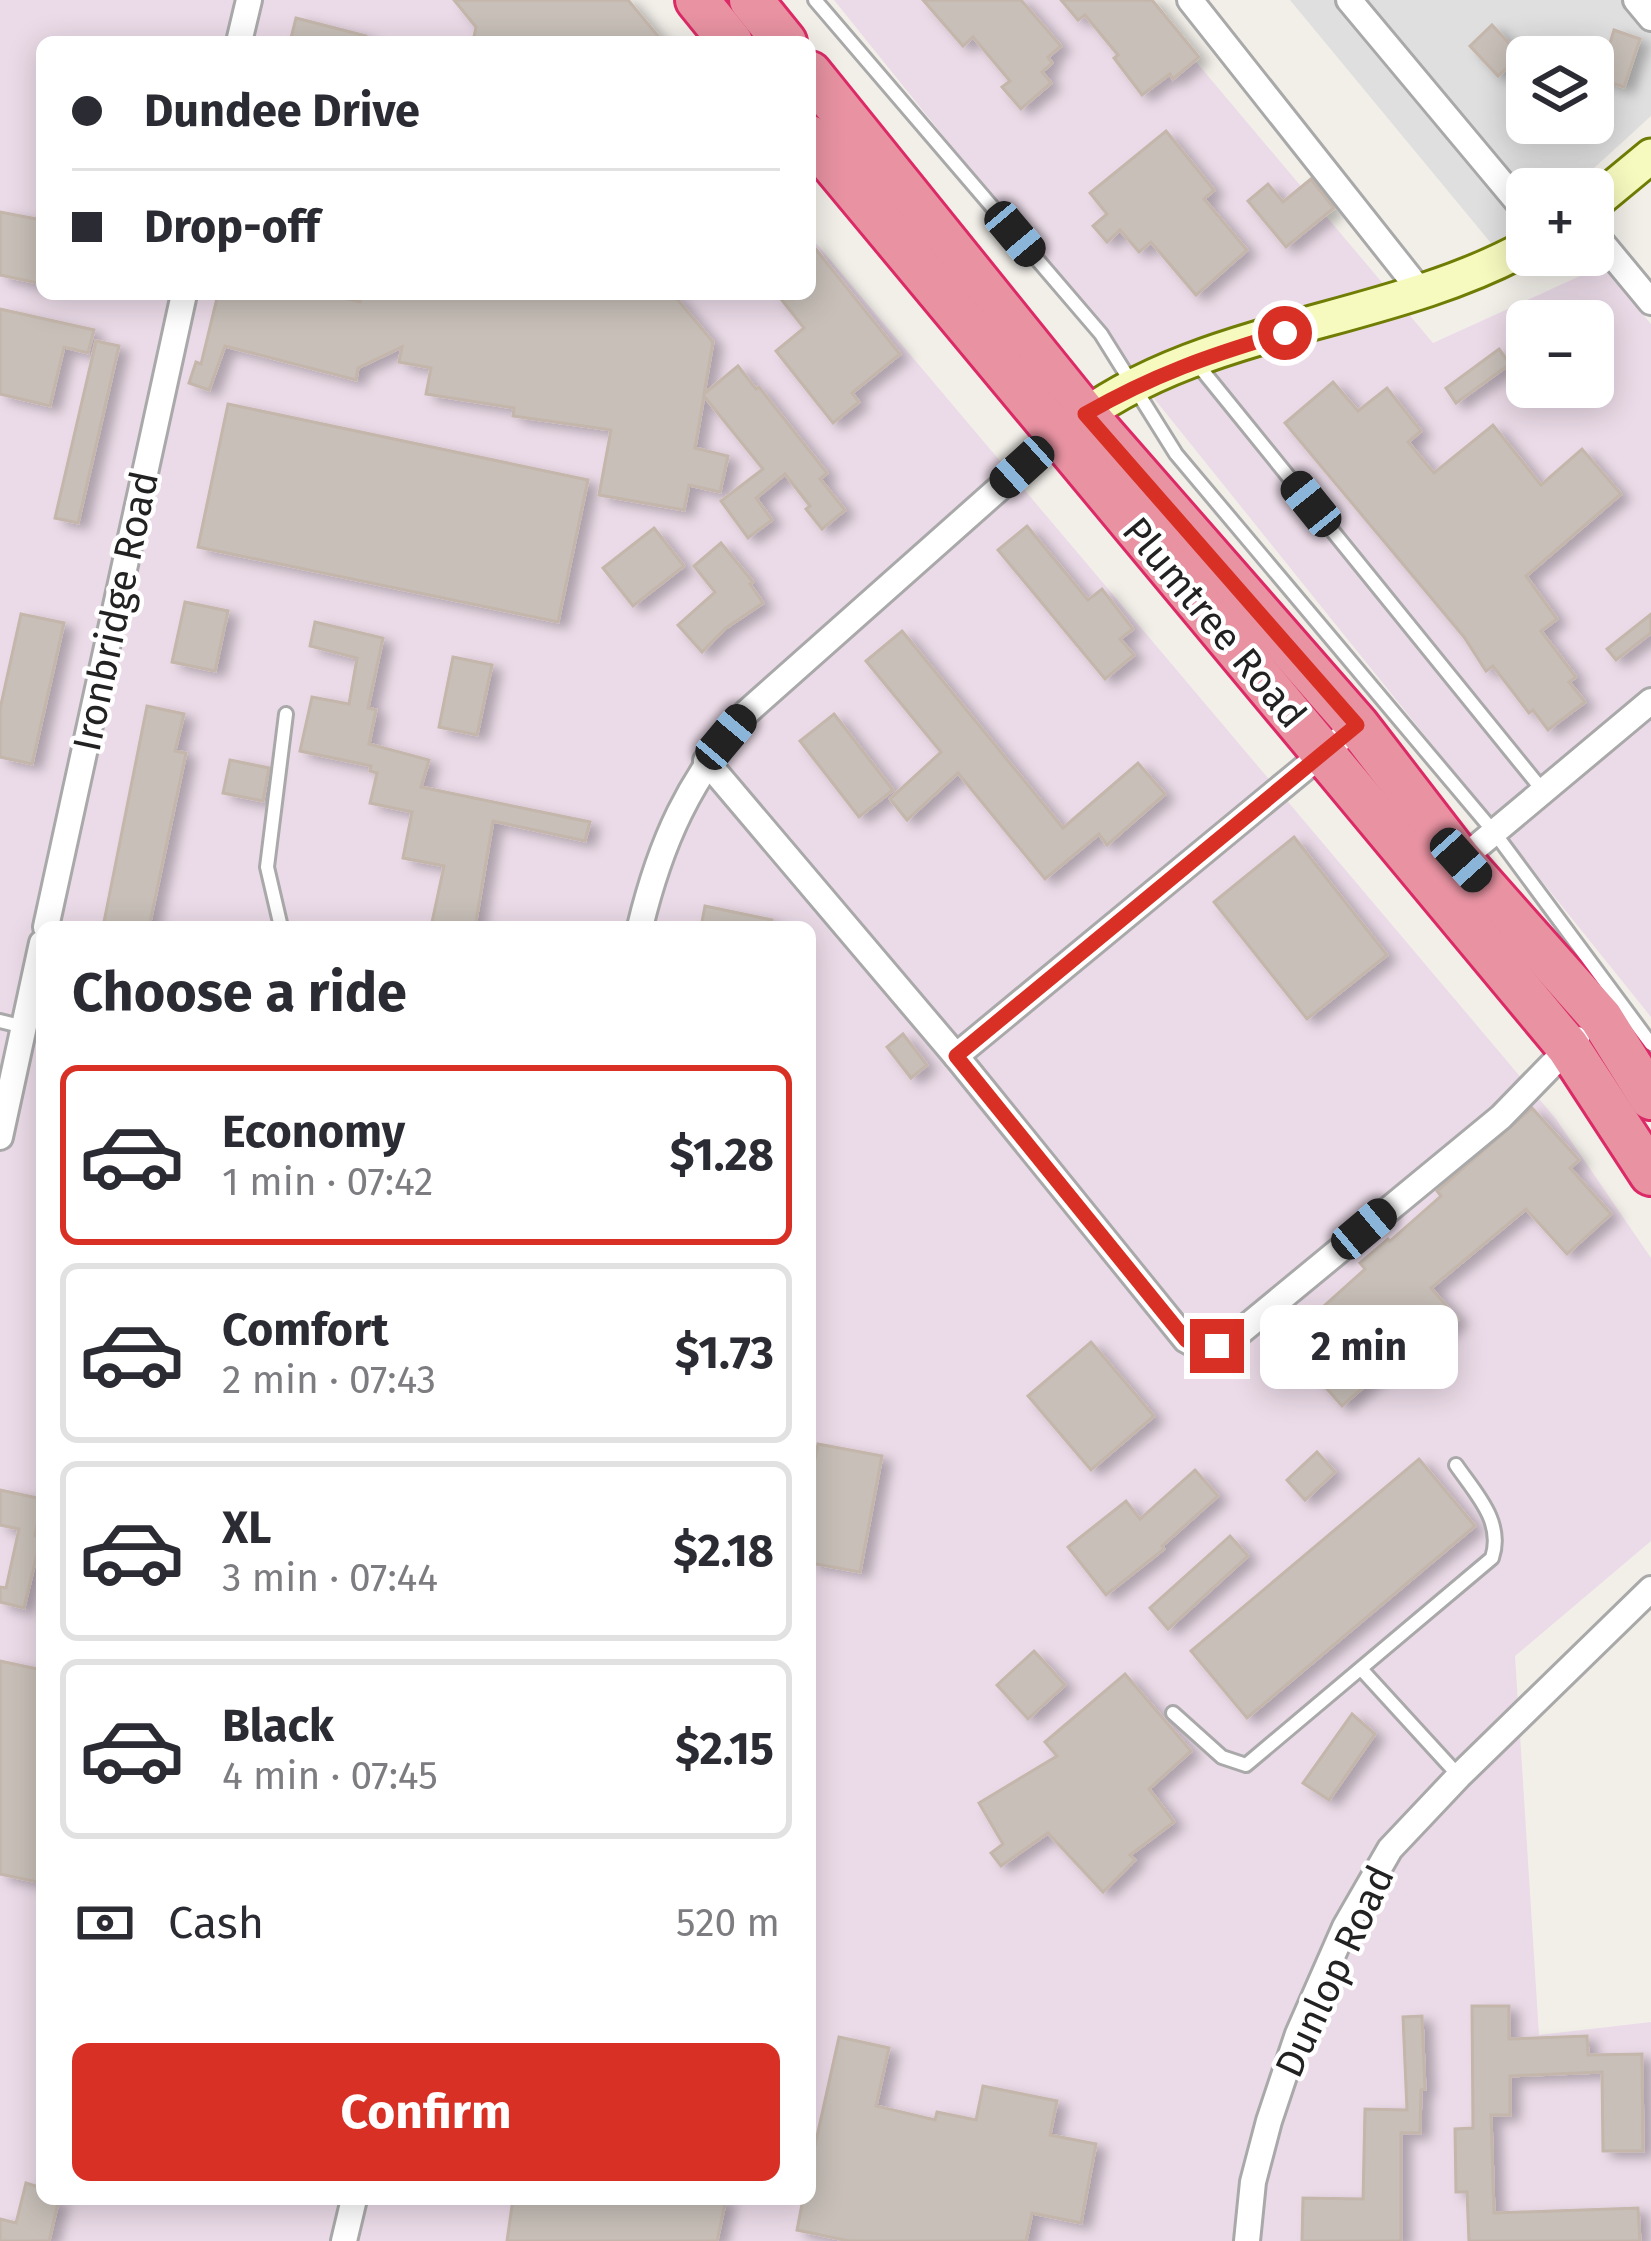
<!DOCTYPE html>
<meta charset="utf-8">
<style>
body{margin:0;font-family:"Fira Sans",sans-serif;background:#f2f2f3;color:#2b2b33;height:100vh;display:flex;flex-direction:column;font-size:45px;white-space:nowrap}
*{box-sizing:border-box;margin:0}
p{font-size:39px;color:#7c7c81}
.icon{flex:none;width:66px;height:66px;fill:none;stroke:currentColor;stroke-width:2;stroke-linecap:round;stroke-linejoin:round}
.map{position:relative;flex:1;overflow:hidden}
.sheet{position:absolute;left:36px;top:921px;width:780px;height:1284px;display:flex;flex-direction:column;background:#fff;border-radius:18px;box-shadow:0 6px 30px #0003}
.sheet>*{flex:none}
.banner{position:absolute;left:36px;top:36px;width:780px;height:264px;border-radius:18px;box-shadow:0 6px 30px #0003;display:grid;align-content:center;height:264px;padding:0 36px;background:#fff}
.fabs{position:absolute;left:1506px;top:36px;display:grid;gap:24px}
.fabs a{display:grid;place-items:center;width:108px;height:108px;border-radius:18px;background:#fff;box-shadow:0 6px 30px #0003;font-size:60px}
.end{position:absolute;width:54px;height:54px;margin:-27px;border:15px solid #d93025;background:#fff;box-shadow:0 0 0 6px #fff}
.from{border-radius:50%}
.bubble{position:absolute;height:84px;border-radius:18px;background:#fff;box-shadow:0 6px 30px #0003;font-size:39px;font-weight:700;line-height:84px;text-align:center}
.car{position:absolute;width:36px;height:72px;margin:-36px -18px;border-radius:15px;box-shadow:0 0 9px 3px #0007;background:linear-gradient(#222 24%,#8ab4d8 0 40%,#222 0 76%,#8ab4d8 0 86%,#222 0)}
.banner b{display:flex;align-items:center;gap:42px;height:114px;font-size:45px}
.banner b+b{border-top:3px solid #e1e1e2}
.banner i{width:30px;height:30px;background:#2b2b33}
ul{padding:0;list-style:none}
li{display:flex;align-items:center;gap:36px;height:180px;margin:0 24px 18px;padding:0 12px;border:6px solid #e1e1e2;border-radius:18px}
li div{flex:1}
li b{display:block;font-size:45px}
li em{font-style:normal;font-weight:700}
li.on{border-color:#d93025}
li>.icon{width:108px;height:108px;stroke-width:1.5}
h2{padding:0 36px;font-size:54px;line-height:144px}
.pay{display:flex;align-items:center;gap:30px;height:132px;padding:0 36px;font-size:45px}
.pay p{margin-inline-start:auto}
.cta{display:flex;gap:24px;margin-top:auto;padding:24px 36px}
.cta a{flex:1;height:138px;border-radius:18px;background:#d93025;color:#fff;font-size:48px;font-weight:700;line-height:138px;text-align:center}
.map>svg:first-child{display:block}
</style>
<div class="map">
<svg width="1651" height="2241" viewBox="0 0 1651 2241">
<defs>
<filter id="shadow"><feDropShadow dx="9" dy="5.5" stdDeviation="6" flood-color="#0004"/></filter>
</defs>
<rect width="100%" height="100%" fill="#f2efe9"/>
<path fill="#e0dfdf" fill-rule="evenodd" d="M1290,0H1651V116L1571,189H1527V229L1500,254ZM1527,57H1593V123H1527Z"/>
<g fill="#ebdbe8" fill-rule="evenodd">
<path d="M0,0H611L647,42H42V294H810V236L1556,1119L1651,1258V1541L1515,1656L1539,2035L1651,2022V2241H0ZM42,927H810V2199H42Z"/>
<path d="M834,0H1144L1433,343L1602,266L1651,324V1017ZM1527,321H1593V387H1527Z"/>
</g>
<g fill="#c7bfb8" stroke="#c4b6ab" stroke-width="3" filter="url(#shadow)">
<polygon points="454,0 628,0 663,42 473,42 476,27"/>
<polygon points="923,0 1021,0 1061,46 1048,57 1052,63 1042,72 1051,83 1021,109 1002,87 1010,81 973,37 963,46"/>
<polygon points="1061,0 1152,0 1199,57 1173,79 1170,74 1142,95 1114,58 1118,55 1085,15 1078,20"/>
<polygon points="296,18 366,36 366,42 290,42"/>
<polygon points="1492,25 1520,55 1498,76 1470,46"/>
<polygon points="1614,30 1640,39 1624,87 1599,79"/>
<polygon points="1166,131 1214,190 1204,199 1247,250 1196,295 1151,242 1139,252 1120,230 1107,242 1093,226 1107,214 1090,193"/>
<polygon points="1311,179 1334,208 1286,247 1248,201 1268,184 1283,202"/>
<polygon points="0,212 42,220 42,284 0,275"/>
<polygon points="810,242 900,354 852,393 859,402 833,423 776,351 804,328 777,294 810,294"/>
<polygon points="218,294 328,294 360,302 362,294 673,294 713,342 704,394 738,366 756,389 759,387 827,473 820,479 845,510 822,529 806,509 810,506 785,474 756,498 772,520 748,538 721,501 763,469 704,396 695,448 728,456 720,492 689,485 684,510 599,495 611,430 513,416 514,408 426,394 431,368 399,362 402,347 358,368 356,380 225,346 209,390 189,383 196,362 201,364"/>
<polygon points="0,309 94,330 88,353 64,347 50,406 0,394"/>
<polygon points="96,341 119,346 78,523 55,518"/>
<polygon points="1499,349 1510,364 1456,403 1446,388"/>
<polygon points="1333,382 1358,411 1387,388 1421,431 1408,442 1434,473 1493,425 1541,485 1582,449 1621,494 1526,576 1557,619 1541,631 1576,677 1569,682 1585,702 1548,730 1533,710 1529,713 1493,666 1486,671 1464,637 1285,423"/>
<polygon points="228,404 588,480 558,622 198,547"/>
<polygon points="1027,526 1088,600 1102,589 1133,629 1120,639 1134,655 1105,679 998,550"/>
<polygon points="654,528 684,566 633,606 603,568"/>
<polygon points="721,543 753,582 750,584 763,603 726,628 702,652 678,625 715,592 694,566"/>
<polygon points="185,602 228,611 215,671 172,662"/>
<polygon points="21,614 64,623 32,764 0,757 0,709"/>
<polygon points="1651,614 1651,633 1616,660 1607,649"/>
<polygon points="315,622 383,638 368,708 376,710 369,744 429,760 421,787 590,822 585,841 493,821 475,927 431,927 444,866 403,858 412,812 370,803 377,773 370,771 371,766 300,751 312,697 349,704 357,658 310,646"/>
<polygon points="902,631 1063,828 1138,763 1165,794 1107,845 1099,834 1045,879 958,773 907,820 890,799 941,752 866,661"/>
<polygon points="453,657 492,665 477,735 439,727"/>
<polygon points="147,706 184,714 175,751 186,753 149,927 103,927"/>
<polygon points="834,714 893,790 859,817 800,741"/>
<polygon points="230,760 269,768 263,801 223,793"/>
<polygon points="1294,837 1387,955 1307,1019 1214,902"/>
<polygon points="705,906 772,920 771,927 701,927"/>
<polygon points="903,1034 927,1065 911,1078 887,1047"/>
<polygon points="1532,1108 1579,1160 1570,1168 1611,1214 1567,1254 1526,1209 1431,1288 1458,1319 1430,1344 1423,1335 1342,1406 1285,1341 1365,1269 1360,1263 1388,1239 1390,1241 1441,1196 1437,1191"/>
<polygon points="1091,1342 1154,1416 1091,1470 1028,1396"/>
<polygon points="818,1444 882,1456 860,1572 810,1563 810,1483"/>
<polygon points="1317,1452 1335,1472 1305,1500 1287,1480"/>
<polygon points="1419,1459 1475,1526 1247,1718 1191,1651"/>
<polygon points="1195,1470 1218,1496 1162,1546 1164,1549 1106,1595 1068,1547 1126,1501 1140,1519"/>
<polygon points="0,1490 42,1499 35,1536 41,1537 24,1608 0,1602 0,1587 6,1588 19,1529 0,1525"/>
<polygon points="1230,1536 1248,1556 1168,1629 1150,1608"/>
<polygon points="1034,1651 1065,1685 1028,1719 997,1685"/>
<polygon points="0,1661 42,1670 42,1883 0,1874"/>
<polygon points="1125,1674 1191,1751 1149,1789 1174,1822 1130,1855 1135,1860 1103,1892 1048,1833 1001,1866 991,1853 1003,1844 979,1803 1057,1756 1045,1742"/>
<polygon points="1352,1714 1375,1734 1329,1800 1303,1783"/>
<polygon points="1472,2006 1509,2006 1509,2039 1587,2036 1588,2055 1642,2054 1643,2151 1603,2151 1602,2072 1510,2076 1510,2115 1491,2115 1494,2213 1638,2208 1640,2241 1469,2241 1467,2192 1456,2192 1455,2129 1473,2128"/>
<polygon points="1422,2016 1425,2089 1421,2090 1420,2133 1401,2133 1401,2241 1302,2241 1303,2198 1363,2199 1365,2109 1407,2110 1403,2017"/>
<polygon points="839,2037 889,2048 876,2106 935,2120 937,2112 976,2120 983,2086 1057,2101 1050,2135 1096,2144 1081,2223 1032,2213 1026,2241 849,2241 797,2230 803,2199 810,2199 810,2168"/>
<polygon points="26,2183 42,2188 42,2199 59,2199 49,2241 0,2241 0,2219 16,2223"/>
<polygon points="513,2199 569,2199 588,2203 588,2199 726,2199 717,2241 507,2241"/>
</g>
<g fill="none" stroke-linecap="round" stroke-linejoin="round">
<g stroke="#a9a9a9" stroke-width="18">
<g id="lane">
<polyline points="815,0 1101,334 1176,454 1494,832 1651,1044"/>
<polyline points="1198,365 1544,792"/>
<polyline points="281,927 267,867 286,714"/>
<polyline points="0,1021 24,1027"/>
<polyline points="1362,1670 1459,1776"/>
<path d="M1173,1713L1222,1757L1246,1765L1492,1558C1504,1522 1476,1494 1456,1465"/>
</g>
</g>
<g stroke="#a9a9a9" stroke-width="30">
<g id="street">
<polyline points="1190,0 1422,293"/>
<polyline points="1349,0 1527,213"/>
<polyline points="1636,0 1651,18"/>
<polyline points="239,42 249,0"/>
<polyline points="1593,232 1651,302"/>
<path d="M706,761L956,1056L1186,1340C1200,1349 1213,1348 1228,1342L1501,1117L1577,1039"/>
<polyline points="1455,865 1651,701"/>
<polyline points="46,927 184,294"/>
<path d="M640,927C661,840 689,781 746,713L1057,437"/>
<polyline points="956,1056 1357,725"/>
<polyline points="0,1137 42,943"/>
<polyline points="344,2241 354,2199"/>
<polyline points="1247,2241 1253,2182 1269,2121 1298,2034 1345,1927 1390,1849 1459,1776 1651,1589"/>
</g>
</g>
<g stroke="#707d05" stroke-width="39">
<g id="secondary">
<polyline points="1593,204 1651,156"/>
<path d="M1068,428C1196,325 1384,326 1527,247"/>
</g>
</g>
<g stroke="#dc2a67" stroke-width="48">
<g id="highway">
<polyline points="697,0 731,42"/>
<polyline points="751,0 785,42"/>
<polyline points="810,73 1085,414 1357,725 1461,860 1601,1018 1651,1098"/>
<polyline points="810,137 1568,1047 1651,1174"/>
</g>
</g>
<use href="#lane" stroke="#fff" stroke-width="12"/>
<use href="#street" stroke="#fff" stroke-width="24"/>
<use href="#secondary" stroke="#f7fabf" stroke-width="33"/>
<use href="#highway" stroke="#e892a2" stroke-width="42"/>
</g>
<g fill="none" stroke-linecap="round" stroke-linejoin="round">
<path stroke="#d93025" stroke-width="15" d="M1217,1346H1195L1186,1340L956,1056L1357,725L1085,414C1153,375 1210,355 1285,333"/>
</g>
<g text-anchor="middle" stroke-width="9" stroke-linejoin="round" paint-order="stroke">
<g font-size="39" fill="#222" stroke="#fff">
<text transform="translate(115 611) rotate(-78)" y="14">Ironbridge Road</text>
<text transform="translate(1215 622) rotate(50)" y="14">Plumtree Road</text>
<text transform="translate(1334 1971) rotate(-65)" y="14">Dunlop Road</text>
</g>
</g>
</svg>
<div class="fabs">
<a><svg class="icon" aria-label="layers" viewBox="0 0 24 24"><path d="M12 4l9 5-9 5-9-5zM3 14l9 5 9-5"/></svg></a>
<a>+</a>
<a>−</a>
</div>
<i class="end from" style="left:1285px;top:333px"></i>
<i class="end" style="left:1217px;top:1346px"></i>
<div class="bubble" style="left:1260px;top:1305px;width:198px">2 min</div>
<i class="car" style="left:1015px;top:234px;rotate:140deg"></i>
<i class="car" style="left:1022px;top:467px;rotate:228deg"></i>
<i class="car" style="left:1311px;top:504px;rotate:321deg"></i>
<i class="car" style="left:726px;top:737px;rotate:40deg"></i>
<i class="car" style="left:1461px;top:860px;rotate:138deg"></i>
<i class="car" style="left:1364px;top:1229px;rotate:50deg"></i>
<div class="banner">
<b><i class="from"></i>Dundee Drive</b>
<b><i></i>Drop-off</b>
</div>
<section class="sheet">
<h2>Choose a ride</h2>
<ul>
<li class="on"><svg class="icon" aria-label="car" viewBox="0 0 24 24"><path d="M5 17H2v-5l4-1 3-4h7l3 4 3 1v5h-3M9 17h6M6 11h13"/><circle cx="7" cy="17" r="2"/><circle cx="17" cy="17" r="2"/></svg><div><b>Economy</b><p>1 min · 07:42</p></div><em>$1.28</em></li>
<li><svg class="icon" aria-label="car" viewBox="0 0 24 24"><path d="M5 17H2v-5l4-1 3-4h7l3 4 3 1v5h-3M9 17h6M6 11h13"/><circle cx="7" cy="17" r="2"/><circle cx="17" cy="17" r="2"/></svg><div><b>Comfort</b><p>2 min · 07:43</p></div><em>$1.73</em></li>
<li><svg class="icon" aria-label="car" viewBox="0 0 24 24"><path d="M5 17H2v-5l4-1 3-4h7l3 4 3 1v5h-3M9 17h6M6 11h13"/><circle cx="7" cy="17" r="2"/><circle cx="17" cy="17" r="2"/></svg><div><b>XL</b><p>3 min · 07:44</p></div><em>$2.18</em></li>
<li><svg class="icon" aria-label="car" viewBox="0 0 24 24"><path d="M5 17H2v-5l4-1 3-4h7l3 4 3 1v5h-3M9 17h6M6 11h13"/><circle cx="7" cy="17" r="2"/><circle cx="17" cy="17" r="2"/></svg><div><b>Black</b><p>4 min · 07:45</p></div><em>$2.15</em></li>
</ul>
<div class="pay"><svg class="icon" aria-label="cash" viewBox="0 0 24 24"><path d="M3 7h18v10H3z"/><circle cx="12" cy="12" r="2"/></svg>Cash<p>520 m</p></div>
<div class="cta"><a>Confirm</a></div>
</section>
</div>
